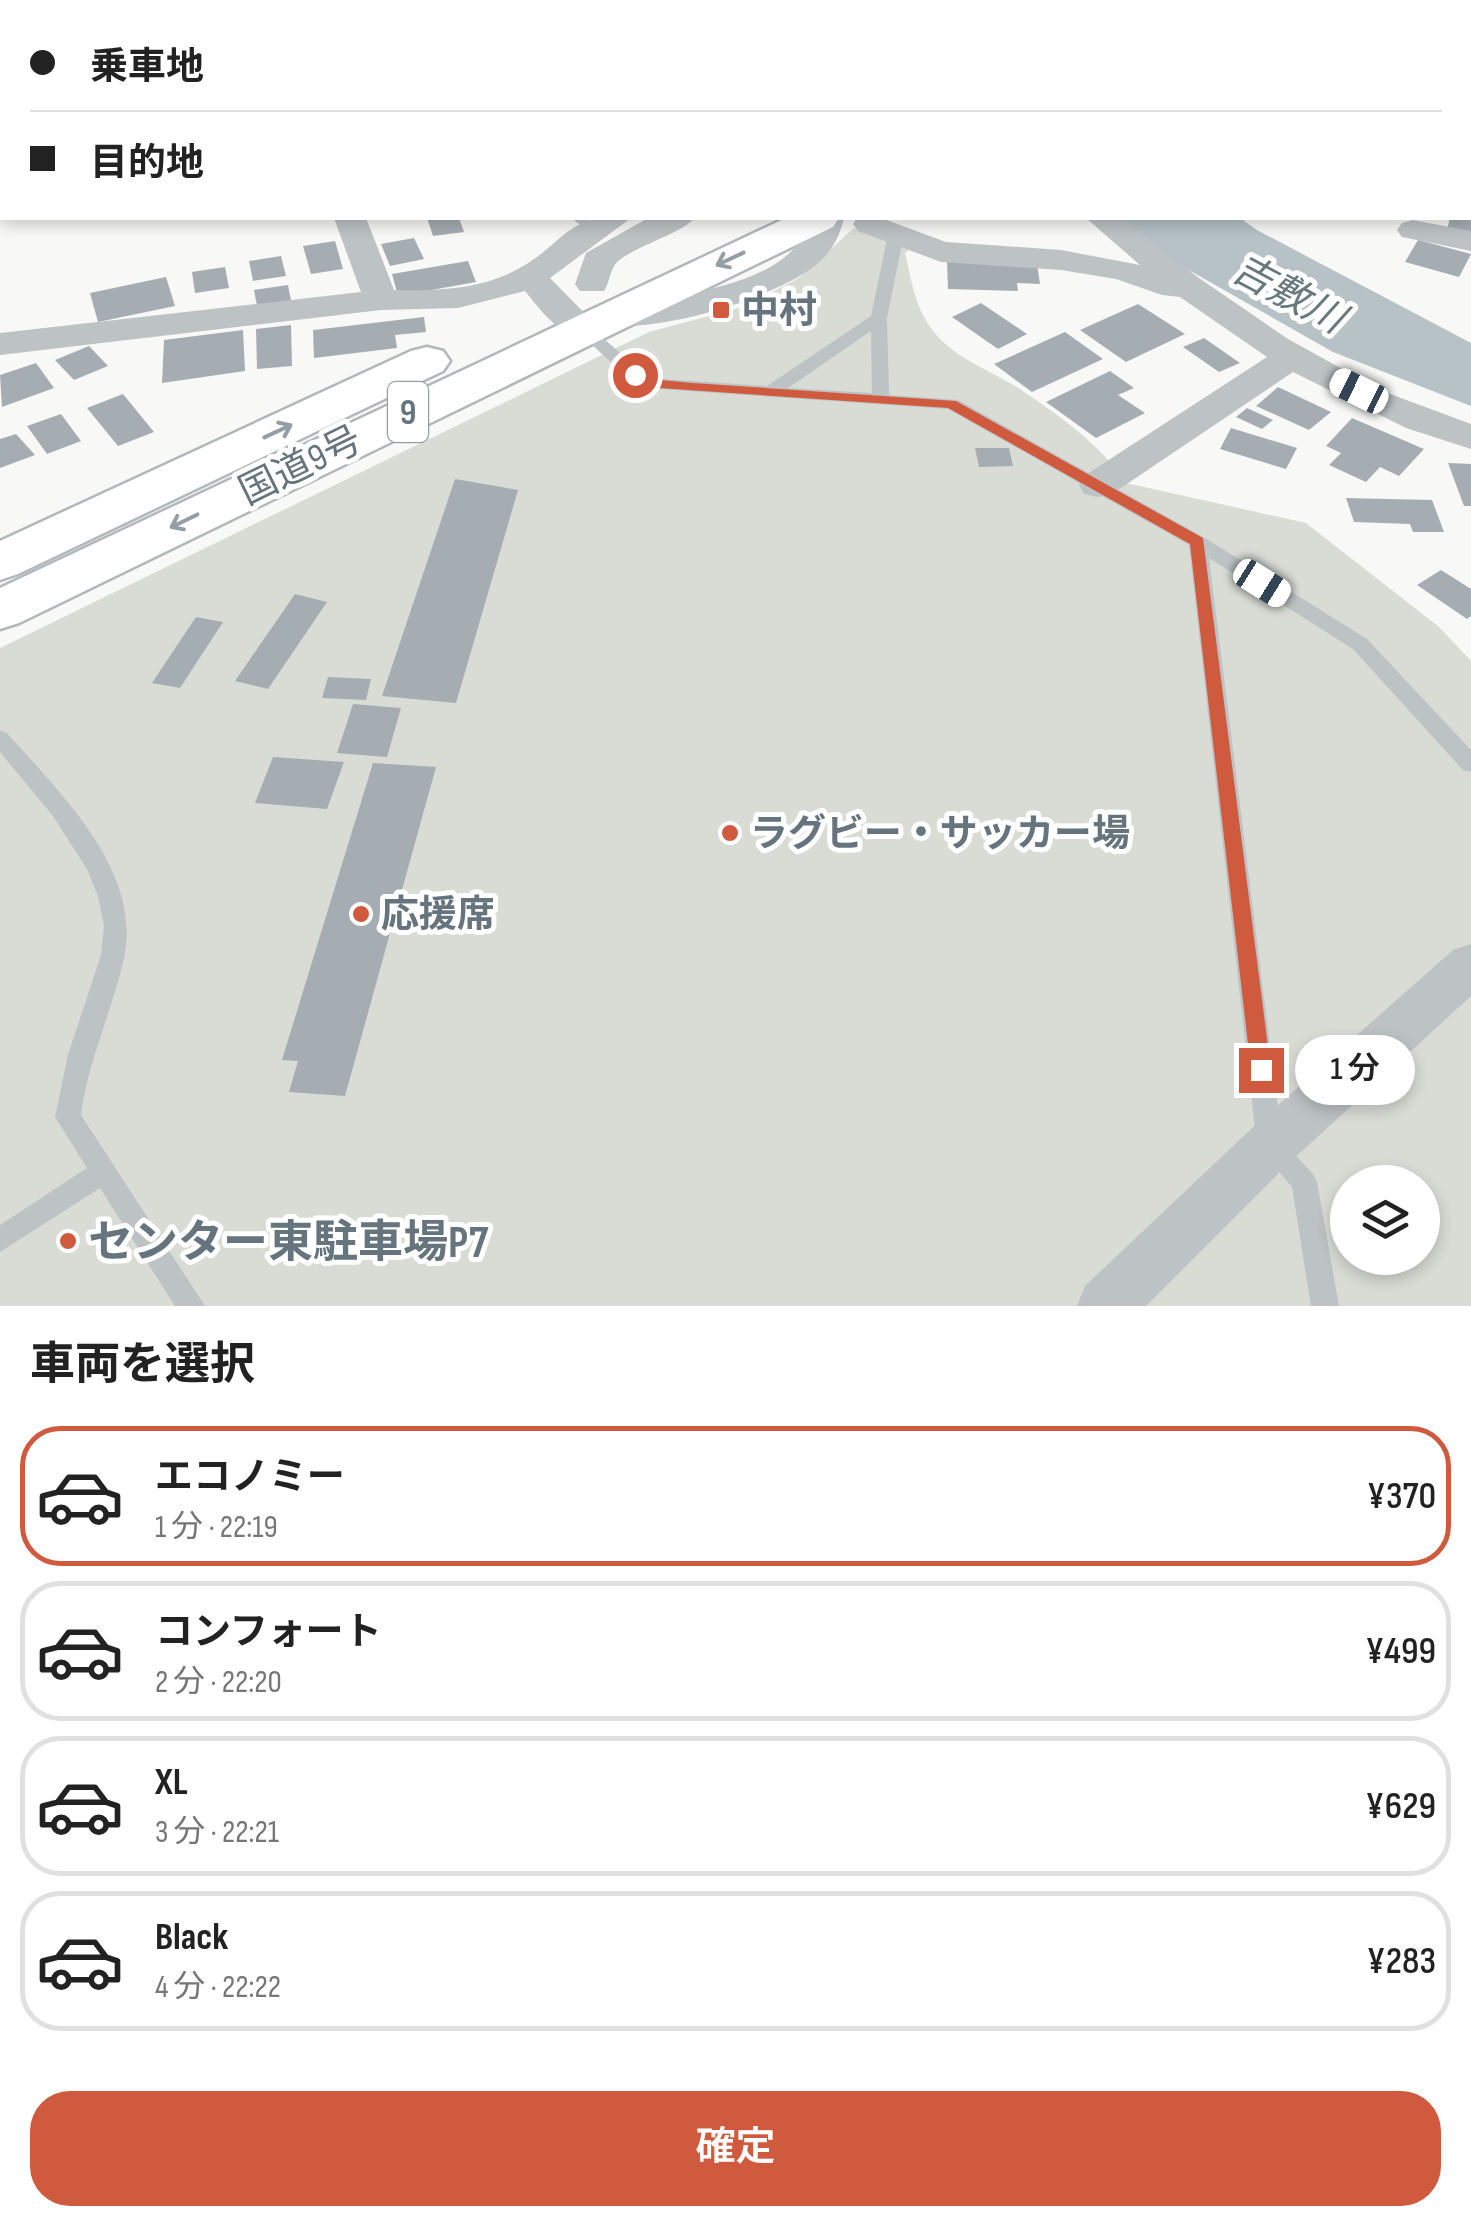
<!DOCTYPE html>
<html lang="ja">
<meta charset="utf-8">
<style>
body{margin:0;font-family:"Sofia Sans Condensed","Noto Sans JP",sans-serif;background:#f2f2f2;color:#222;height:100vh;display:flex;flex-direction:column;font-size:38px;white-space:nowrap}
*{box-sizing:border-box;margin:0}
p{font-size:32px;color:#767676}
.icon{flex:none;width:55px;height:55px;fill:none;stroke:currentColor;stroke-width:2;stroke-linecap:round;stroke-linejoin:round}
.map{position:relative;height:1306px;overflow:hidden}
.side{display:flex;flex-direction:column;background:#fff;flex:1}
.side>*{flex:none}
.hud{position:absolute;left:0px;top:0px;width:1472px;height:220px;box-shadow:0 5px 15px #0003;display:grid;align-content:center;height:220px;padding:0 30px;background:#fff}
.fabs{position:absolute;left:1330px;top:1165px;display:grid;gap:20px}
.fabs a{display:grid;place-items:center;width:110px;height:110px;border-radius:50%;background:#fff;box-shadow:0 5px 15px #0003;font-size:50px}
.end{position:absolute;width:45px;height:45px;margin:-22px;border:12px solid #d05a3e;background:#fff;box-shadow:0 0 0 5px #fff}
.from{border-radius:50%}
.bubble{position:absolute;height:70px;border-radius:35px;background:#fff;box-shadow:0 5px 15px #0003;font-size:32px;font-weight:600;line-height:70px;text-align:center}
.car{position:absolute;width:30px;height:60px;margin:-30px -15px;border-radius:12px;box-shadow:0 0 8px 2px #0007;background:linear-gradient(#fff 24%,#345 0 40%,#fff 0 76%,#345 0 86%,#fff 0)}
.hud b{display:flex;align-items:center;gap:35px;height:95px;font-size:38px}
.hud b+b{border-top:2px solid #e0e0e0}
.hud i{width:25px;height:25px;background:#222}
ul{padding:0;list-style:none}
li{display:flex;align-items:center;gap:30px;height:140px;margin:0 20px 15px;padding:0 10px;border:5px solid #e0e0e0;border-radius:40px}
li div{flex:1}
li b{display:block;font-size:38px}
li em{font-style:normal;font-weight:600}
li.current{border-color:#d05a3e}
li>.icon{width:90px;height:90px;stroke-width:1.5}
h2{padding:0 30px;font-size:45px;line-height:120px}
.primary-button{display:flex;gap:20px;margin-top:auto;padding:20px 30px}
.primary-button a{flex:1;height:115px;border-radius:40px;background:#d05a3e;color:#fff;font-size:40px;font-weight:600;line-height:115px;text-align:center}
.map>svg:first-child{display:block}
</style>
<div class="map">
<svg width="1471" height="1306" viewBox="0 0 1471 1306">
<rect width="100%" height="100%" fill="#f8f8f6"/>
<path fill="#d8dcd5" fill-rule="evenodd" d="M854,228L912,247L905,253C910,273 913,295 922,313C942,356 987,367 1023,391C1061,417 1101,445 1126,483L1306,523L1439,627L1471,661V1306H0V648L649,332L746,306L800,277ZM1348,1182H1422V1258H1348Z"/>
<polygon fill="#b6c2c5" points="1117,218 1240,218 1257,230 1471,343 1471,406 1333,352 1164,256"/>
<g fill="#a5adb2">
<polygon points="427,218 459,218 464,232 433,236"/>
<polygon points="1450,218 1471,218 1471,234 1447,229"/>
<polygon points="414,238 424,259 390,266 381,244"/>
<polygon points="1418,240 1471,254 1459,277 1405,262"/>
<polygon points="335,241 343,269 311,274 303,246"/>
<polygon points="281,256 286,276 253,281 249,261"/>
<polygon points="468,261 476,282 398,296 392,274"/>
<polygon points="947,261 1037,264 1040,284 1017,283 1018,291 948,289"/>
<polygon points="225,267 229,288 195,293 192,272"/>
<polygon points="166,277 175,306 98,322 90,293"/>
<polygon points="288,285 292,306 258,311 254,290"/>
<polygon points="981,303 1027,334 998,349 952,317"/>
<polygon points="1138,304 1185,334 1126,362 1080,330"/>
<polygon points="424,317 426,332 395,335 397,348 314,358 313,330"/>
<polygon points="291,325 292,366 257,369 256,329"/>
<polygon points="243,330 245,371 162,383 164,340"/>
<polygon points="1065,332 1103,359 1032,392 994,364"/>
<polygon points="1204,338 1240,363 1219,372 1183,347"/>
<polygon points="89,346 108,366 74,380 55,360"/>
<polygon points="36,363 54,388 2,407 0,375"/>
<polygon points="1110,371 1134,388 1118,395 1145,413 1096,438 1046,402"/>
<polygon points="1278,387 1331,412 1309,430 1256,406"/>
<polygon points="123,394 154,432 118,446 87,408"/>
<polygon points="1247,408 1273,420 1262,429 1236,417"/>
<polygon points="61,414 81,441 47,454 27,426"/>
<polygon points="1352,418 1424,449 1399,476 1380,467 1366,482 1329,465 1341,453 1326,446"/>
<polygon points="1231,428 1297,448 1286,469 1220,449"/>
<polygon points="16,434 35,455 0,468 0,439"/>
<polygon points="975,448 1009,448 1013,466 979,467"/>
<polygon points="1448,463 1471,464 1471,506 1464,506"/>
<polygon points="455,479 518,490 456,703 382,696"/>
<polygon points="1346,498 1432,500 1444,532 1413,532 1410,524 1354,522"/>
<polygon points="1441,570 1471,589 1471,616 1467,619 1417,585"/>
<polygon points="295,594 327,602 268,689 235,681"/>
<polygon points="196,617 223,622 180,688 152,683"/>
<polygon points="328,677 371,679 366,700 322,698"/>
<polygon points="353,704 401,708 387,757 337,753"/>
<polygon points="273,757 344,762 327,809 255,803"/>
<polygon points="373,763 436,767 345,1096 289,1092 298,1061 282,1060"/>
</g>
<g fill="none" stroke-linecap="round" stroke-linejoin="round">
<g stroke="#b3b7ba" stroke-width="5">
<g id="highway">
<polygon points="786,218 839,218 833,227 19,623 0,629 0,588"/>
<polygon points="427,347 443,351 450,361 443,371 18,574 0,580 0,541 411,351"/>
</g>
</g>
<g fill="#bdc2c5" fill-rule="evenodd">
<polygon points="571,218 587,218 600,229 592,234"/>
<path d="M896,229L904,234L887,318L889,395L958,400L1205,538L1367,639L1471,750V772L1463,770L1353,649L1209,558L1282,1141L1313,1174L1317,1182L1339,1306H1311L1292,1187L1257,1146L1189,545L948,409L659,389L629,379L574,328L576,325H588L641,371L661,379L767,386L871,316L888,234ZM871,331L872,393L788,388Z"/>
<path d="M0,730L7,733C59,792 143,871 124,958C112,1012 88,1060 81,1115L205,1306H175L100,1188L0,1252V1225L87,1168L55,1117L68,1055L101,955L104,926L98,896L87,869L53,816L0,752Z"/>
</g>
<g fill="#bdc2c5" fill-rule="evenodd">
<polygon points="583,0 610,0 612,2 584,2"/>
<polygon points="817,0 856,0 858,2 816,2"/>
<polygon points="1029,0 1057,0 1059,2 1030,2"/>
<polygon points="1303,0 1333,0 1335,2 1304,2"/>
<rect x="1470" y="46" width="1" height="16"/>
<rect x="1470" y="156" width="1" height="18"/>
<path d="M334,218H366L394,290C435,291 479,290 516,270C568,243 562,213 631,218L550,278L599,328L594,335C564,343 543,313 525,291L458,308L381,310L0,355V333L361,292Z"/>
<path d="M648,218H694C685,232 635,246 617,262C610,269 610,282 604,291H580L575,284L586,253Z"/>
<path d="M812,218H844C839,239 830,255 812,268C768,300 651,336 598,323L593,316L598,309C662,293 788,295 812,218Z"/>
<polygon points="857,218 881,218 946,242 1061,250 1140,265 1086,218 1121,218 1199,278 1288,339 1382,391 1471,424 1471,449 1406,428 1293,372 1112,494 1098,497 1084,494 1079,485 1084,476 1267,357 1180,297 1162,295 1116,279 1061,270 941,262 858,231 853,224"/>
<polygon points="1413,220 1471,231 1471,251 1402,237 1397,230 1402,223"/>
<polygon points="1471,944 1471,996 1289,1163 1146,1306 1077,1306 1085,1286 1251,1129 1453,950"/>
</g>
<use href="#highway" fill="#fff" fill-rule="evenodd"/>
</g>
<defs><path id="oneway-shaft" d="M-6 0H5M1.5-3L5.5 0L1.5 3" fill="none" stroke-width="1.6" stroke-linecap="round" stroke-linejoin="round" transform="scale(2.5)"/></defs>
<g stroke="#949ea4">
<use href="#oneway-shaft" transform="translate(730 259) rotate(155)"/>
<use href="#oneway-shaft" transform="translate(278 431) rotate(-25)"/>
<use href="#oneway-shaft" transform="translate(184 521) rotate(154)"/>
</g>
<polygon fill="#d05a3e" points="635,371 661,380 693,383 956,401 1203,538 1271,1070 1268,1077 1254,1077 1251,1070 1190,544 948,408 659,388 630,378 630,372"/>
<g fill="#d05a3e" stroke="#fff" stroke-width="4">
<rect x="711" y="300" width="20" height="20" rx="5"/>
<circle cx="730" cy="833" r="10"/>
<circle cx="361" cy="914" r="10"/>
<circle cx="68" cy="1241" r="10"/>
</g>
<g text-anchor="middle" stroke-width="10" stroke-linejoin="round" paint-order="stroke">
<rect fill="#fff" stroke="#949ea4" stroke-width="2.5" x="388" y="382" width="40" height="60" rx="8"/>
<g font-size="35" font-weight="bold" fill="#66747d">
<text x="408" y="424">9</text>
</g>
<g font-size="38" font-weight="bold" fill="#66747d" stroke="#fff" text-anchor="start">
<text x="741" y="323">中村</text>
<text x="750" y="846">ラグビー・サッカー場</text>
<text x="381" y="927">応援席</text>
</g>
<g font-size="38" fill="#66747d" stroke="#fff">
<text transform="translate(300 465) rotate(-26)" y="13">国道9号</text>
</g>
<g font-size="40" font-style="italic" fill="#67797f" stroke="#fff">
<text transform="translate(1289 293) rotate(28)" y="14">吉敷川</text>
</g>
<g font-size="45" font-weight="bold" fill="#66747d" stroke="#fff" text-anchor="start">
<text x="88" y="1257">センター東駐車場P7</text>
</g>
</g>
</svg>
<div class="fabs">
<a><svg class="icon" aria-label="layers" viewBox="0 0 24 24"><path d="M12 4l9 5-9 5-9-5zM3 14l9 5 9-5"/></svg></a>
</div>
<i class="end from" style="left:635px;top:375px"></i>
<i class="end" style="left:1261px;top:1070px"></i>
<div class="bubble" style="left:1295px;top:1035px;width:120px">1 分</div>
<i class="car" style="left:1359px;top:391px;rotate:296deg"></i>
<i class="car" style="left:1262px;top:583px;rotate:122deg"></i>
<div class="hud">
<b><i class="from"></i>乗車地</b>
<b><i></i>目的地</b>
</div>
</div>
<section class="side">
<h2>車両を選択</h2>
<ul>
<li class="current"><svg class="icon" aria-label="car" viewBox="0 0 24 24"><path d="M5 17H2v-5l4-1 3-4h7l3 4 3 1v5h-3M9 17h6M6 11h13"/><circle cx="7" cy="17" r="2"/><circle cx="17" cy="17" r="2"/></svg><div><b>エコノミー</b><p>1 分 · 22:19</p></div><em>¥370</em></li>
<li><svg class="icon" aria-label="car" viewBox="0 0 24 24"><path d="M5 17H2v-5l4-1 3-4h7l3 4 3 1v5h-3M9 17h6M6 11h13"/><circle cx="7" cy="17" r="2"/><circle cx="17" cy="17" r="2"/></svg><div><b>コンフォート</b><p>2 分 · 22:20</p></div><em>¥499</em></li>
<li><svg class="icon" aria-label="car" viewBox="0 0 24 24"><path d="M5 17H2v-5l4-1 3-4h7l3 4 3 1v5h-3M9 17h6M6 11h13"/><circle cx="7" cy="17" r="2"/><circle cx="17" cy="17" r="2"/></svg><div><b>XL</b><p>3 分 · 22:21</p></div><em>¥629</em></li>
<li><svg class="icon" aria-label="car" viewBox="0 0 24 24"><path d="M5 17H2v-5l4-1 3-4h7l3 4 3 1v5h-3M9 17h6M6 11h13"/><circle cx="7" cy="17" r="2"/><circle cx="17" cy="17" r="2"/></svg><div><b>Black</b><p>4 分 · 22:22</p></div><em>¥283</em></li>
</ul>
<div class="primary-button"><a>確定</a></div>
</section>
